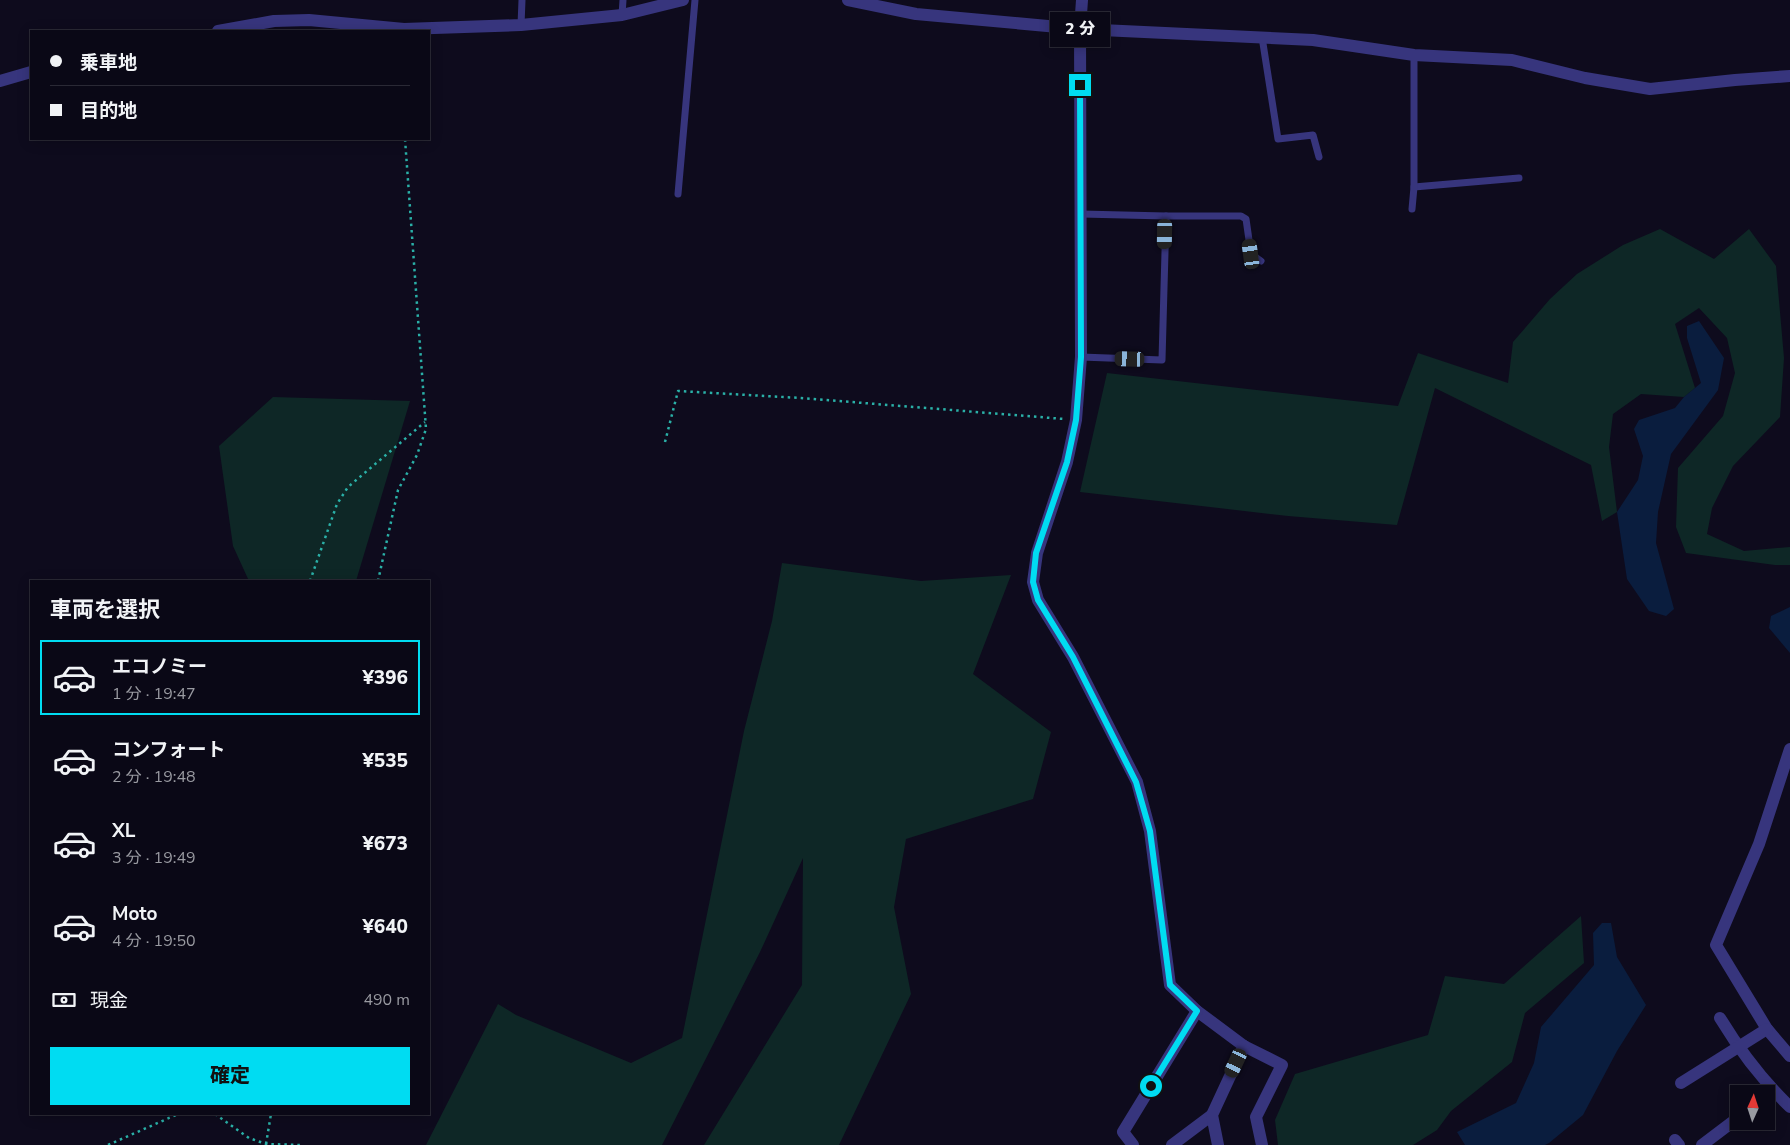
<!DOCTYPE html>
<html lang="ja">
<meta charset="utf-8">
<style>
body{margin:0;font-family:"Nunito Sans","Noto Sans JP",sans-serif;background:#13111f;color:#f1f3f6;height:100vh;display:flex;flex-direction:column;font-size:19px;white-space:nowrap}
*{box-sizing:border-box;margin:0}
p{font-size:16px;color:#999aa1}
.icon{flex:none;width:28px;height:28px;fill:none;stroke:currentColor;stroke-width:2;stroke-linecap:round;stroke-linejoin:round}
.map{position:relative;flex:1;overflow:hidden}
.drawer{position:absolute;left:30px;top:580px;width:400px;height:535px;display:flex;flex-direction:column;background:#0a0816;border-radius:0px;box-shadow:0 2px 12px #0003,0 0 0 1px #2a2935}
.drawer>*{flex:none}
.banner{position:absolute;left:30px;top:30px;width:400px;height:110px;border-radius:0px;box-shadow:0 2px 12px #0003,0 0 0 1px #2a2935;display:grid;align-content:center;height:110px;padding:0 20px;background:#0a0816}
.needle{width:32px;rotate:3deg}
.buttons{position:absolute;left:1730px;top:1085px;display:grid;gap:10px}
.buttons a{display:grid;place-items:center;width:45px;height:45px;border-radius:0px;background:#0a0816;box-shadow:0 2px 12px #0003,0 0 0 1px #2a2935;font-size:25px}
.end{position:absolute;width:22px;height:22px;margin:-11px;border:6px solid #00dcf2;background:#111;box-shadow:0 0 0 2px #111}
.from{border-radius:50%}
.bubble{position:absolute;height:35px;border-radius:0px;background:#0a0816;box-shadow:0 2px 12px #0003,0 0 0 1px #2a2935;font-size:16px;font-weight:800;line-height:35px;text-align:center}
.car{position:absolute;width:15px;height:30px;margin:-15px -8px;border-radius:6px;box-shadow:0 0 4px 1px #0007;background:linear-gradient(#222 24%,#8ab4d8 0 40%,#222 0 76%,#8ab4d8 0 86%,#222 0)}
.banner b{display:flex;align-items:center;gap:18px;height:48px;font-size:19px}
.banner b+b{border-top:1px solid #2a2935}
.banner i{width:12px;height:12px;background:#f1f3f6}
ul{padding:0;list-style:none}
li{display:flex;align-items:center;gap:15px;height:75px;margin:0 10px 8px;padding:0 10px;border:2px solid transparent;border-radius:0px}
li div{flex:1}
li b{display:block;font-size:19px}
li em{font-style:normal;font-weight:800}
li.on{border-color:#00dcf2}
li>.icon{width:45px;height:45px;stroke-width:1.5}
h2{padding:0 20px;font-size:22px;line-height:60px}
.pay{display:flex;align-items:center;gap:12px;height:55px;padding:0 20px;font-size:19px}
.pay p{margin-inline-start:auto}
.cta{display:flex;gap:10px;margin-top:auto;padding:10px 20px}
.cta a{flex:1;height:58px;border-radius:0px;background:#00dcf2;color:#111;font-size:20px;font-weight:800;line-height:58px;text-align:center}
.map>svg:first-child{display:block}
</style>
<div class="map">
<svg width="1790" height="1145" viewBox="0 0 1790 1145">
<rect width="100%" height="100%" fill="#0e0b1d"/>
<g fill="#0e2726">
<polygon points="1660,229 1714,259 1749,229 1776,266 1784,358 1780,417 1733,466 1712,508 1707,534 1744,551 1790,547 1790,565 1775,565 1686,553 1676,527 1678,468 1723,416 1735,373 1727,338 1699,308 1675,324 1695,388 1684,397 1641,394 1613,414 1609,447 1617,512 1602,521 1591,465 1435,388 1397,525 1288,516 1080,492 1107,373 1398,406 1418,353 1508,383 1513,342 1550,299 1577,274 1623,245"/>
<polygon points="273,397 410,401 356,581 249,581 233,546 219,446"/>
<polygon points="782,563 921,581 1011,575 973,674 1051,732 1033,799 906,839 894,907 911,994 839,1145 704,1145 802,985 803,858 760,952 662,1145 426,1145 498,1004 516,1015 631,1063 682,1038 744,731 772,621"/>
<polygon points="1581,916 1584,963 1525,1013 1512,1062 1451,1111 1437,1130 1413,1145 1278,1145 1275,1120 1295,1074 1428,1035 1445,976 1504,984"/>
</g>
<g fill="#0a1d3e">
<polygon points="1699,321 1724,358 1718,390 1671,454 1658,512 1656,543 1674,609 1666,616 1649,611 1627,579 1617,512 1638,480 1643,456 1634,429 1639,420 1675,408 1684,397 1701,383 1687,338 1687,326"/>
<polygon points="1790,607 1790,653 1769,628 1771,616"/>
<polygon points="1602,923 1611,923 1617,957 1646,1005 1617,1051 1583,1115 1549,1143 1545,1145 1465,1145 1457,1132 1516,1103 1534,1063 1541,1027 1594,965 1593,933"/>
</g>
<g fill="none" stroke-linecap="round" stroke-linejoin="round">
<g stroke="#2ab0a7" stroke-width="2.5" stroke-dasharray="2.5 4" stroke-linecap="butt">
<polyline points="665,442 678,391 801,398 1064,419"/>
<polyline points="310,581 337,504 348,487 425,422"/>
<polyline points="378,581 398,490 417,455 426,429 405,139"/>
<polyline points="215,1114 249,1138 266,1144 300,1145"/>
<polyline points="266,1144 271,1114"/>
<polyline points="108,1145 178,1114"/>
</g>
<g stroke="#37357d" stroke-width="7">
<polyline points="622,15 623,0"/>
<polyline points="521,25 522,0"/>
<polyline points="1262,37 1278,139 1313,135 1319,157"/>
<polyline points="1414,187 1519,178"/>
<polyline points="678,194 695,0"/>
<polyline points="1412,209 1414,187 1414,55"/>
<polyline points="1081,214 1166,216 1162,360 1081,357"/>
<polyline points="1166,216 1241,216 1246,219 1251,254 1261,261"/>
</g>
<g stroke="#37357d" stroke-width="12">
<polyline points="848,0 916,14 1080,29 1313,40 1414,55 1512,60 1585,78 1650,89 1735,80 1790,76"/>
<polyline points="1082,0 1080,29 1081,357 1076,420 1067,462 1037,553 1033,582 1038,600 1073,657 1137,782 1150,831 1170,985 1197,1011 1244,1046 1282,1065 1256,1117 1262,1145"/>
<polyline points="218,31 274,21 309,20 404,29 521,25 622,15 683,0"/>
<polyline points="0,81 31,72"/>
<polyline points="1790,749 1759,844 1716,945 1767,1029 1790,1056"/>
<path d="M1720,1018C1740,1051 1762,1080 1790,1107"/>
<polyline points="1681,1083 1767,1029"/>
<polyline points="1675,1140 1679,1145"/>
<polyline points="1133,1145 1123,1132 1197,1011"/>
<polyline points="1172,1145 1212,1115"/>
<polyline points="1218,1145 1212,1115 1244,1046"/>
<polyline points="1702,1145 1739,1117"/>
</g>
</g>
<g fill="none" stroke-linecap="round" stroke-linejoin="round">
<polyline stroke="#00dcf2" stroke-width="6" points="1080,85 1081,357 1076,420 1067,462 1036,553 1033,582 1038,600 1073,657 1136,782 1150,831 1170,985 1197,1011 1151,1086"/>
</g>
</svg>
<div class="buttons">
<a><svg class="needle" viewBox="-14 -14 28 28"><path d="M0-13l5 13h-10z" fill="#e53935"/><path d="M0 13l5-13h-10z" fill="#999aa1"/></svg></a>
</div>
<i class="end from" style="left:1151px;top:1086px"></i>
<i class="end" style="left:1080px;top:85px"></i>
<div class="bubble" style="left:1050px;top:12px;width:60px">2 分</div>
<i class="car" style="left:1165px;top:234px;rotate:181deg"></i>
<i class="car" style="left:1251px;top:254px;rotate:352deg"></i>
<i class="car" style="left:1130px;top:359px;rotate:272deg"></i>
<i class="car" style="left:1236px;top:1063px;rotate:205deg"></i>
<div class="banner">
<b><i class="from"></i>乗車地</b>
<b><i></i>目的地</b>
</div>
<section class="drawer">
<h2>車両を選択</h2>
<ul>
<li class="on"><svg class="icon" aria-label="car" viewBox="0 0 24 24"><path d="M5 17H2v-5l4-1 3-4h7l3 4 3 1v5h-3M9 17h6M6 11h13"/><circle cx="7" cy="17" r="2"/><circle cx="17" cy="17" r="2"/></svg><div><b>エコノミー</b><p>1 分 · 19:47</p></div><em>¥396</em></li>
<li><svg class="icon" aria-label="car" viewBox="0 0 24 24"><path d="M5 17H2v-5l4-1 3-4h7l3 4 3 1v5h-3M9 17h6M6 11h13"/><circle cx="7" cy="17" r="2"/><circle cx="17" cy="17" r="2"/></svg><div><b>コンフォート</b><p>2 分 · 19:48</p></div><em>¥535</em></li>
<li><svg class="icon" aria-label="car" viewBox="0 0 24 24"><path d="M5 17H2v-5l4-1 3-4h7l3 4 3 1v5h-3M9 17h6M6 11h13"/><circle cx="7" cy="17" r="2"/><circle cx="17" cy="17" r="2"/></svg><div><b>XL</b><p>3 分 · 19:49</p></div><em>¥673</em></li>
<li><svg class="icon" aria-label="car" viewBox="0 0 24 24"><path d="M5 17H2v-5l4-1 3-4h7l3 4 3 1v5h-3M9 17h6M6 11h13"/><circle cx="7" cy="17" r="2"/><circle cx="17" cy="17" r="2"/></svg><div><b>Moto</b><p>4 分 · 19:50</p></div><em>¥640</em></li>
</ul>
<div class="pay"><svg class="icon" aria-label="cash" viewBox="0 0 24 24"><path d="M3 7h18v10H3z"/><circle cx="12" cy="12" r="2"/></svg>現金<p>490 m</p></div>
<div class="cta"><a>確定</a></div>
</section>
</div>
